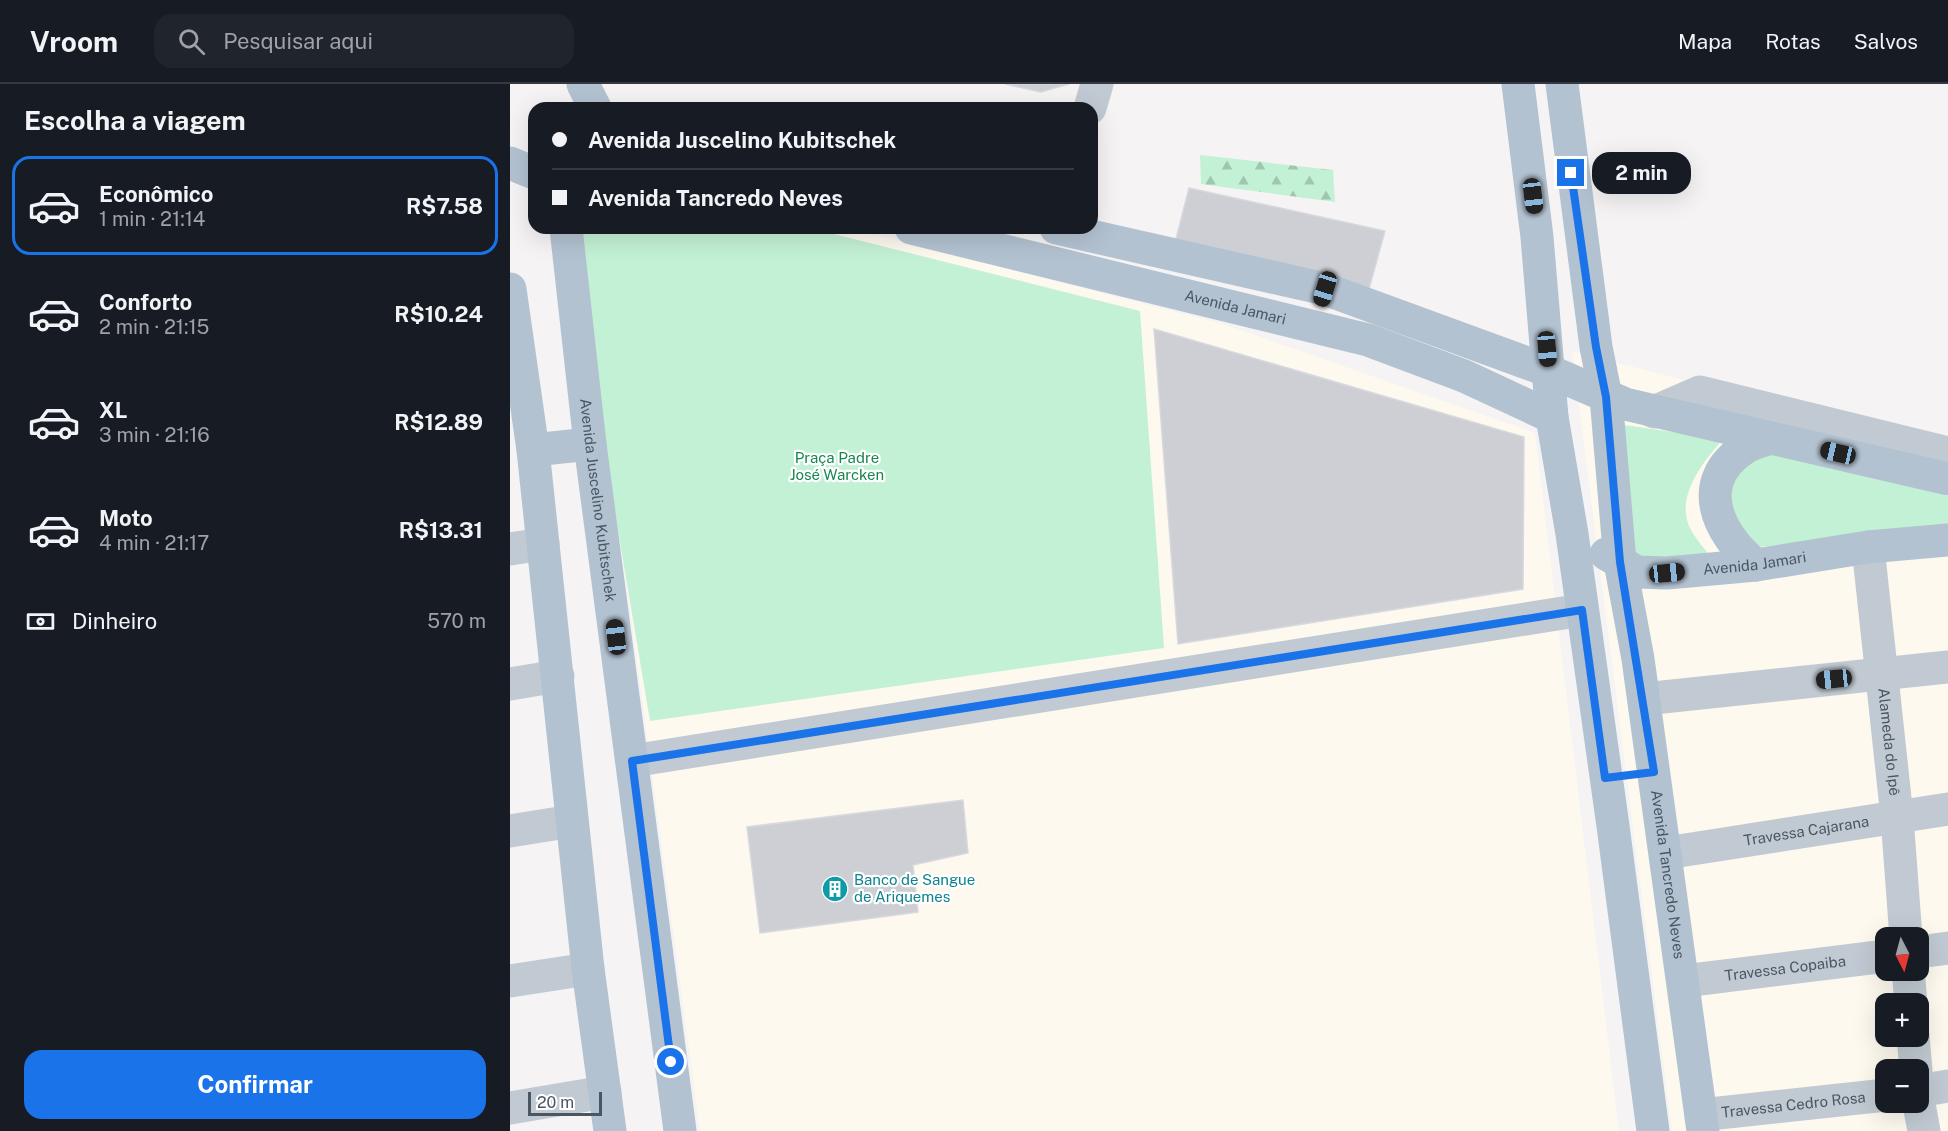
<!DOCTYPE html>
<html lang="pt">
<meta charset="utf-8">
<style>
body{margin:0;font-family:"Public Sans",sans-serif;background:#20242c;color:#f1f3f6;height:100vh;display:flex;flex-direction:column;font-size:22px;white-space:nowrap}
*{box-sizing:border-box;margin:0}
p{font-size:20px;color:#9ea1a6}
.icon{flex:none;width:33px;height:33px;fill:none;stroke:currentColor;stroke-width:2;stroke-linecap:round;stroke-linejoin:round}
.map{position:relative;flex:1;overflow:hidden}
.drawer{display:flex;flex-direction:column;background:#171b24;width:510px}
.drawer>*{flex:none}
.hud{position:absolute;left:18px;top:18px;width:570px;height:132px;border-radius:18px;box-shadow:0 6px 24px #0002;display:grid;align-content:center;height:132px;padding:0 24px;background:#171b24}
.needle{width:39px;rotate:174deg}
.tools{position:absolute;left:1365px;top:843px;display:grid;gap:12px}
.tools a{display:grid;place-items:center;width:54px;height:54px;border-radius:12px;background:#171b24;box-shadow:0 6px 24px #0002;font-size:30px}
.scale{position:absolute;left:18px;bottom:15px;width:74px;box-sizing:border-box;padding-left:6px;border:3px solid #4a5661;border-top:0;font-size:16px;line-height:21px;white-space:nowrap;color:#4a5661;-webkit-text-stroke:4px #fff;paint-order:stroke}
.end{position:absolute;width:27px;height:27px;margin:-14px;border:8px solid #1a73e8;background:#fff;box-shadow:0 0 0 3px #fff}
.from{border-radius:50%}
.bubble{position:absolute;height:42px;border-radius:18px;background:#171b24;box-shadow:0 6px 24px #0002;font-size:20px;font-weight:700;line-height:42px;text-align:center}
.car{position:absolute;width:18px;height:36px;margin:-18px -9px;border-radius:8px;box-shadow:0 0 4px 2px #0007;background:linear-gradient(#222 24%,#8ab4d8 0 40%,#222 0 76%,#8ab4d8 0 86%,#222 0)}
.hud b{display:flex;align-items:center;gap:21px;height:57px;font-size:22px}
.hud b+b{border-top:2px solid #363941}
.hud i{width:15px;height:15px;background:#f1f3f6}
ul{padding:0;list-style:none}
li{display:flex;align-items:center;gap:18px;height:99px;margin:0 12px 9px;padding:0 12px;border:3px solid transparent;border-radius:18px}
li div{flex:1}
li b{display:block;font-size:22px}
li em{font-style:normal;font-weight:700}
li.selected{border-color:#1a73e8}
li>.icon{width:54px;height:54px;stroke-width:1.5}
h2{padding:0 24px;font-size:27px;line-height:72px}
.pay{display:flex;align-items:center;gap:15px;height:66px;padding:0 24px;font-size:22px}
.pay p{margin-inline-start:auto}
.button{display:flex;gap:12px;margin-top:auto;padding:12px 24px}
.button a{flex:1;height:69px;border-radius:18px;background:#1a73e8;color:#fff;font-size:24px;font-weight:700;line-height:69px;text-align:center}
header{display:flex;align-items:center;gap:36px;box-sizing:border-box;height:84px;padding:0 30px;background:#171b24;border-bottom:2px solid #363941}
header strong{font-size:28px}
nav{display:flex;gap:33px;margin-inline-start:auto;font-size:21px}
.search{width:420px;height:54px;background:#20242c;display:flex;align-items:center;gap:15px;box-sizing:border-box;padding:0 21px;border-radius:18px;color:#9ea1a6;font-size:22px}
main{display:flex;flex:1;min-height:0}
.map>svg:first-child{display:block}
</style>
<header>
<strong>Vroom</strong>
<div class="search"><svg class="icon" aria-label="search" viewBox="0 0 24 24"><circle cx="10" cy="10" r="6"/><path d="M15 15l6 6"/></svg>Pesquisar aqui</div>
<nav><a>Mapa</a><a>Rotas</a><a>Salvos</a></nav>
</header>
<main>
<section class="drawer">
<h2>Escolha a viagem</h2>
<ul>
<li class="selected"><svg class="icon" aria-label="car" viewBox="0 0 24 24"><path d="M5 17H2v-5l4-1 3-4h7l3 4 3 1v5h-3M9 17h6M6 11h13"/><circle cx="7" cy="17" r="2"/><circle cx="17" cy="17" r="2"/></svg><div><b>Econômico</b><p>1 min · 21:14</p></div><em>R$7.58</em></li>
<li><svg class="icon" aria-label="car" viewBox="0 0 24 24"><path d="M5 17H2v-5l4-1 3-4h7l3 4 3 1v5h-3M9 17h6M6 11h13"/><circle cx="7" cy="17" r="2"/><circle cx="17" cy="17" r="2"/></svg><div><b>Conforto</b><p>2 min · 21:15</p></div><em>R$10.24</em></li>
<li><svg class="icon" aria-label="car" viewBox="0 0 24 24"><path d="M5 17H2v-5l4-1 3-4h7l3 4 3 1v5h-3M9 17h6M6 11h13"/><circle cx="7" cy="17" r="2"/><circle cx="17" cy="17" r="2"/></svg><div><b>XL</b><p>3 min · 21:16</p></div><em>R$12.89</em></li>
<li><svg class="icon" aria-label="car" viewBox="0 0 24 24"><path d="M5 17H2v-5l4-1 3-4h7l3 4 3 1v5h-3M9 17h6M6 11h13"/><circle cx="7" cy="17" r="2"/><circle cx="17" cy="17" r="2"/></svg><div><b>Moto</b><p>4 min · 21:17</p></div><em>R$13.31</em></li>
</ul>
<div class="pay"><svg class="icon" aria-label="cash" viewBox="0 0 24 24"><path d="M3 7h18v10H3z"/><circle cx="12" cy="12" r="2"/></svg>Dinheiro<p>570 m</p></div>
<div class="button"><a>Confirmar</a></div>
</section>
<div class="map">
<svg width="1438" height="1047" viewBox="0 0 1438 1047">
<defs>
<pattern id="forest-firs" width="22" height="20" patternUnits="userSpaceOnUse" patternTransform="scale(1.5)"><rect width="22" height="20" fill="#c3f1d5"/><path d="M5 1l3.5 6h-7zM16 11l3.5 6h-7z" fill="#a0c6b0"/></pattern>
</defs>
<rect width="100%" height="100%" fill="#f5f3f3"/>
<g fill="#fdf9ef" fill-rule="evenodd">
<polygon points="69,144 338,144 713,240 1025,349 1109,1047 190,1047"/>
<path d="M1062,267L1438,364V1047H1162ZM1376,854H1408L1376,886ZM1376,920H1408V952H1376ZM1376,986H1408V1018H1376Z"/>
</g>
<polygon fill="url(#forest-firs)" points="690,71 823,86 825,118 691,100"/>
<g fill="#c3f1d5">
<polygon points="65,144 300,144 630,227 654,564 140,637 93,356"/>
<path d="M1093,338L1213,355C1194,377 1166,411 1179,442C1184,453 1194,464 1201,473L1115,487Z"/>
<polygon points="1258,367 1438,412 1438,445 1238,464 1220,443 1222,388"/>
</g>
<g fill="#cdcfd5" stroke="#d7d9de" stroke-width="1.5">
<polygon points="495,0 559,0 531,8"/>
<polygon points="679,104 875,147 859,205 665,159"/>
<polygon points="644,245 1014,353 1013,505 668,560"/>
<polygon points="453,716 458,769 403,781 408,828 250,849 237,743"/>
</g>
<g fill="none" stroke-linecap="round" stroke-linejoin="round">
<g stroke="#c1cad2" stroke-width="33">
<polyline points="580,24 587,0"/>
<polyline points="1144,328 1190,308 1438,369"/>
<path id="s1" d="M1358,463L1387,733L1396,854"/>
<polyline points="0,465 33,460"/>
<polyline points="0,600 48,592"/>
<polyline points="1134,615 1438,583"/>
<polyline points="122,677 1072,526"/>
<polyline points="0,747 62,737"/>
<path id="s2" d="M1156,769L1438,725"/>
<polyline points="1408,868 1438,864"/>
<polyline points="1398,886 1401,920"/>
<polyline points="0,897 78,885"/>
<path id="s3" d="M1174,897L1376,872"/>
<polyline points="1403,952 1406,986"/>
<polyline points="1408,1007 1438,1002"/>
<polyline points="1408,1015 1414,1047"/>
<polyline points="0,1024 95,1008"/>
<path id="s4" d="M1191,1031L1376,1011"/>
</g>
<g stroke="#b3c2d1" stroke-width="33">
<polyline points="73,0 85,24"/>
<polyline points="1008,0 1027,153 1042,333 1062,450 1103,742 1143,1047"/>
<path id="s5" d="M1052,0L1086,263L1096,313L1110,478L1128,575L1193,1047"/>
<polyline points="0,79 24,89"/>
<path id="s6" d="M56,144L80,360L170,1047"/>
<path id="s7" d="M401,144L858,256L954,292L1042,333"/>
<polyline points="546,144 815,205 1039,287 1115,320 1438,395"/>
<polyline points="0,205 23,366 78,885 100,1047"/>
<polyline points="23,366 80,360"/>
<path id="s8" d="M1096,470L1127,488L1157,489L1246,481L1358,463L1438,456"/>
<path d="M1246,481C1207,450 1183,397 1235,364C1243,359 1253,357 1261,354"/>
</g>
</g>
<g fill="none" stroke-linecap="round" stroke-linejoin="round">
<polyline stroke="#1a73e8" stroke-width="8" points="161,978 122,677 1072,526 1095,694 1144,688 1110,478 1096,313 1086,263 1061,89"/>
</g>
<defs>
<g id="building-disc" transform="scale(1.35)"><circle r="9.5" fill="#0f9aa8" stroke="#fff"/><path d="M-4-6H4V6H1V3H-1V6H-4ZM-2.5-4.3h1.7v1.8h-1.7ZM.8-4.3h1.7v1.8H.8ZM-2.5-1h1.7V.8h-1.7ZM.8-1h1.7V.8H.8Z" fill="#fff"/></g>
</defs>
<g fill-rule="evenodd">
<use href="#building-disc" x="325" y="805"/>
</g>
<g text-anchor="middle" stroke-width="4.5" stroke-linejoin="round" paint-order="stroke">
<g font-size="15" fill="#4a5661" stroke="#fff">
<text dy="5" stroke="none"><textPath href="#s7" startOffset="334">Avenida Jamari</textPath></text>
<text dy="5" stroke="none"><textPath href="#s6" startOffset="274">Avenida Juscelino Kubitschek</textPath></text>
<text dy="5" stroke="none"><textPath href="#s8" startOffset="154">Avenida Jamari</textPath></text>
<text dy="5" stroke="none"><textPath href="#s1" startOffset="196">Alameda do Ipê</textPath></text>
<text dy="5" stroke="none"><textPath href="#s2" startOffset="142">Travessa Cajarana</textPath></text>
<text dy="5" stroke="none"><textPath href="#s5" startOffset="798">Avenida Tancredo Neves</textPath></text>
<text dy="5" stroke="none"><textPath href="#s3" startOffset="102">Travessa Copaiba</textPath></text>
<text dy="5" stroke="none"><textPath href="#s4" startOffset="93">Travessa Cedro Rosa</textPath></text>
</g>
<g font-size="15" fill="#17864f" stroke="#fff">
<text x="327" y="379">Praça Padre<tspan x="327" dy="17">José Warcken</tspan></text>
</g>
<g font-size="15" fill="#0d838f" stroke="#fff" text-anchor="start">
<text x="344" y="801">Banco de Sangue<tspan x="344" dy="17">de Ariquemes</tspan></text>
</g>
</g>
</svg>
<div class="tools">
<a><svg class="needle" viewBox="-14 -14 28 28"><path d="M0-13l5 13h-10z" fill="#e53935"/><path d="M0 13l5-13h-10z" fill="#9ea1a6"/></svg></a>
<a>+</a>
<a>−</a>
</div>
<div class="scale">20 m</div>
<i class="end from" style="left:161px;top:978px"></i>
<i class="end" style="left:1061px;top:89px"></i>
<div class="bubble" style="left:1082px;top:68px;width:99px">2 min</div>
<i class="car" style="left:1023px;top:112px;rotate:173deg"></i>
<i class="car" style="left:815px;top:205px;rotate:197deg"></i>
<i class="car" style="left:1037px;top:265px;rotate:175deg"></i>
<i class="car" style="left:1328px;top:369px;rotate:283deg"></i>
<i class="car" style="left:1157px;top:489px;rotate:84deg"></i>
<i class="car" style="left:106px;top:553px;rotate:353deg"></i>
<i class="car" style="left:1324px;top:595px;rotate:264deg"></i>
<div class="hud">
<b><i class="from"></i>Avenida Juscelino Kubitschek</b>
<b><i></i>Avenida Tancredo Neves</b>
</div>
</div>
</main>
